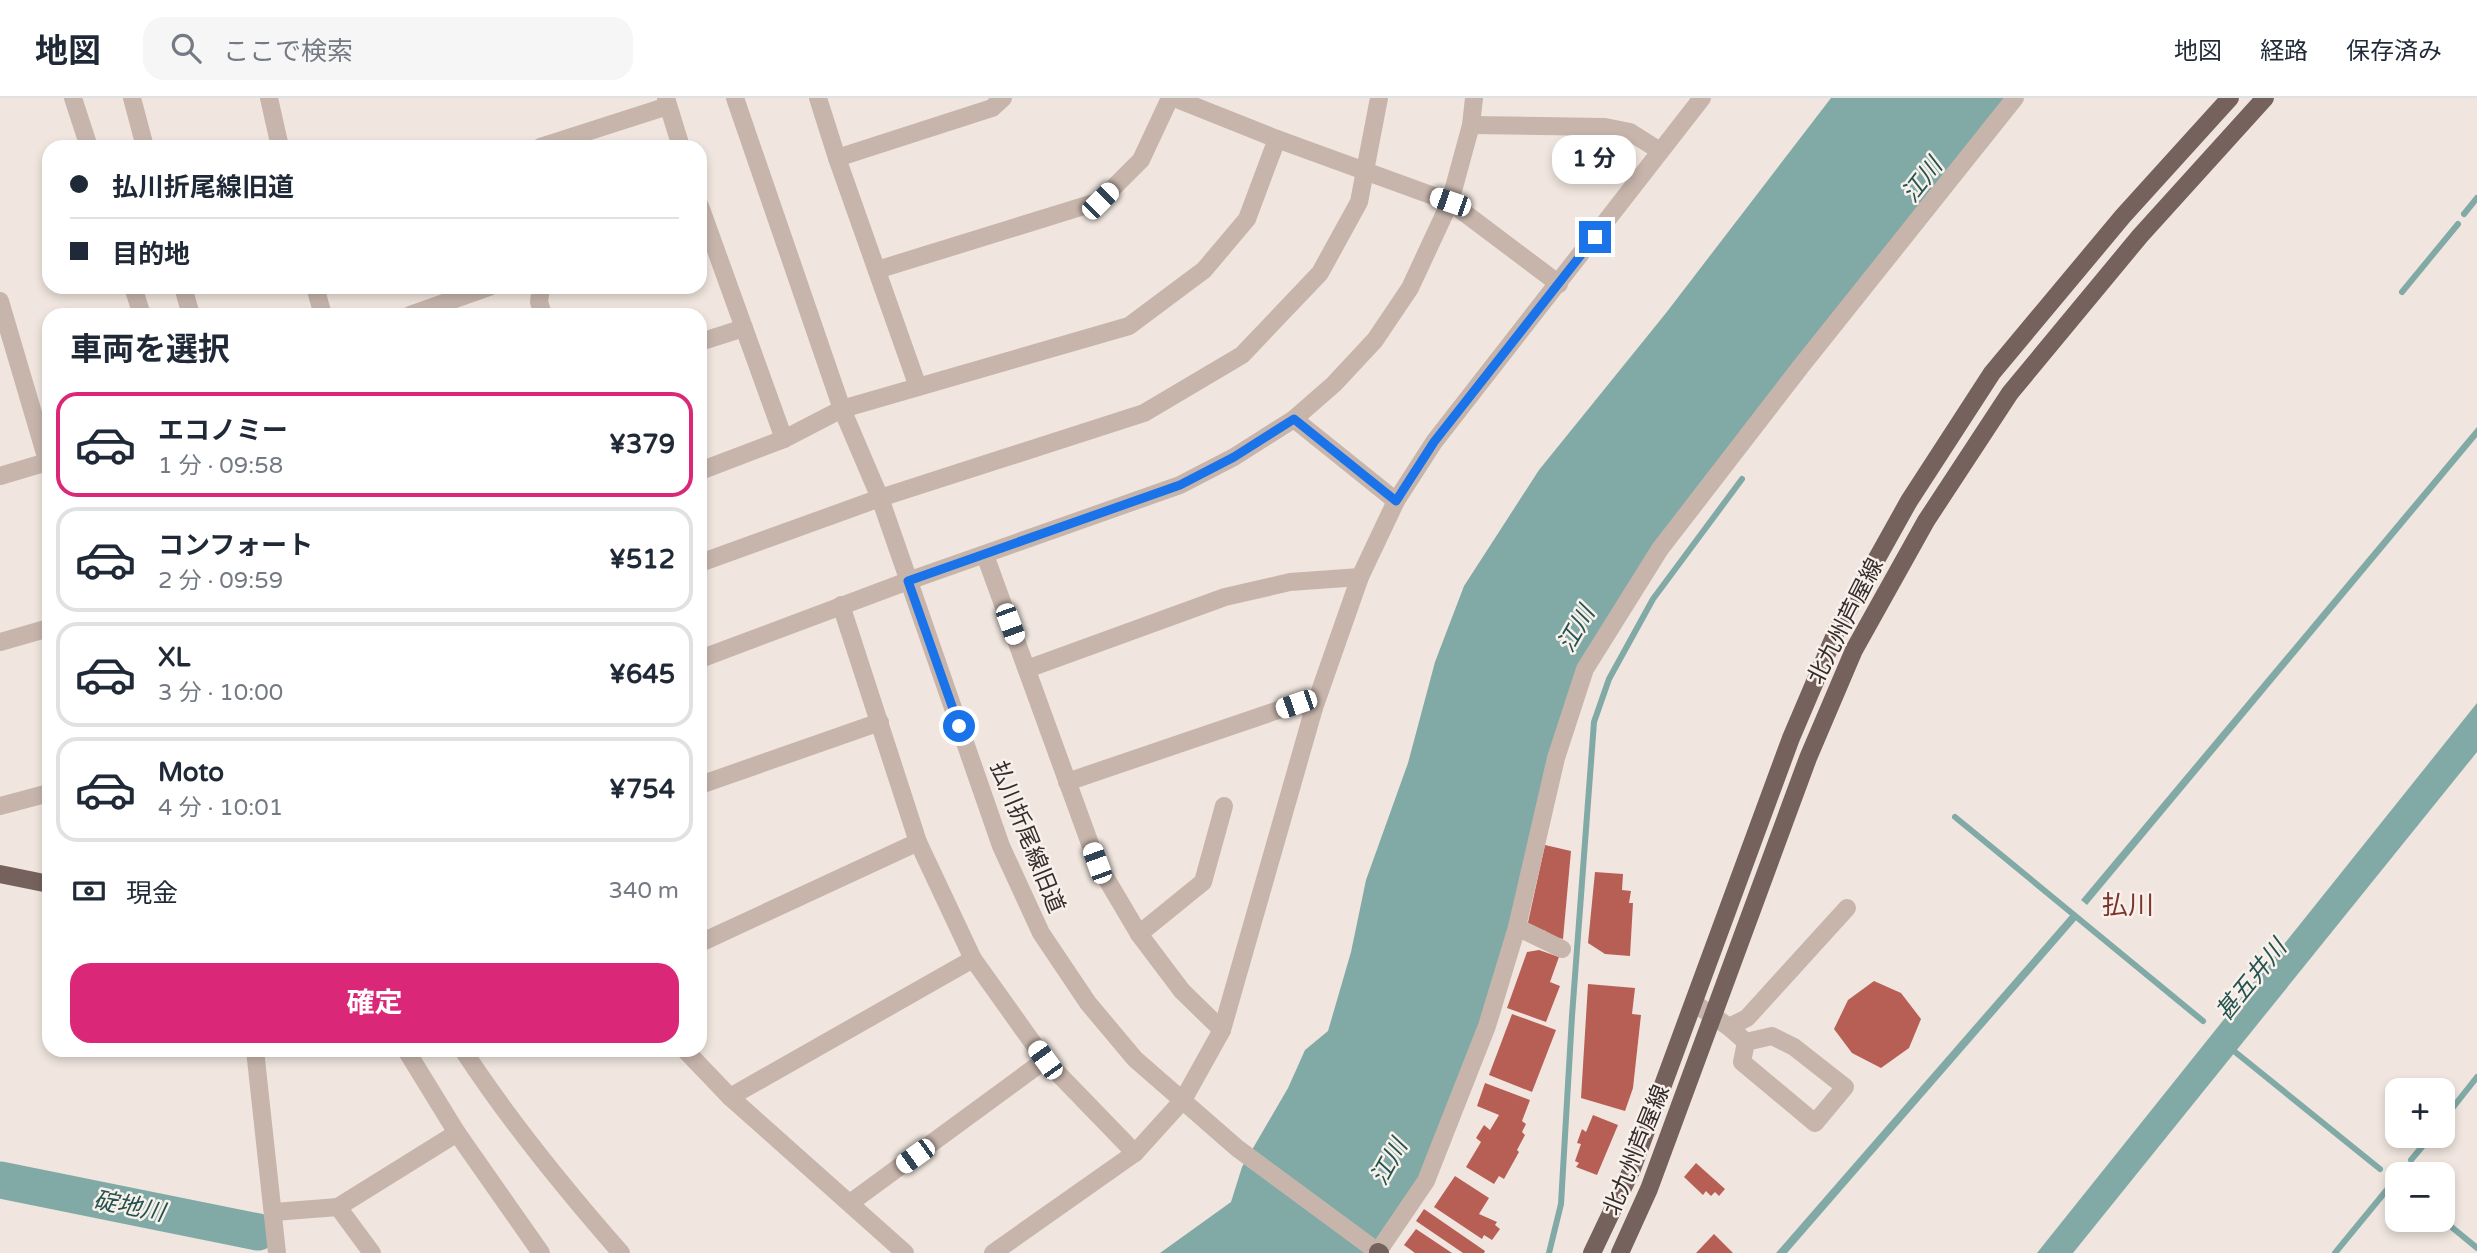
<!DOCTYPE html>
<html lang="ja">
<meta charset="utf-8">
<style>
body{margin:0;font-family:"Varela Round","Noto Sans JP",sans-serif;background:#f6f6f7;color:#1f2937;height:100vh;display:flex;flex-direction:column;font-size:26px;white-space:nowrap}
*{box-sizing:border-box;margin:0}
p{font-size:23px;color:#747a83}
.icon{flex:none;width:38px;height:38px;fill:none;stroke:currentColor;stroke-width:2;stroke-linecap:round;stroke-linejoin:round}
.map{position:relative;flex:1;overflow:hidden}
.drawer{position:absolute;left:42px;top:210px;width:665px;height:749px;display:flex;flex-direction:column;background:#fff;border-radius:21px;box-shadow:0 4px 10px #0003}
.drawer>*{flex:none}
.guide{position:absolute;left:42px;top:42px;width:665px;height:154px;border-radius:21px;box-shadow:0 4px 10px #0003;display:grid;align-content:center;height:154px;padding:0 28px;background:#fff}
.tools{position:absolute;left:2385px;top:980px;display:grid;gap:14px}
.tools a{display:grid;place-items:center;width:70px;height:70px;border-radius:14px;background:#fff;box-shadow:0 4px 10px #0003;font-size:35px}
.end{position:absolute;width:32px;height:32px;margin:-16px;border:9px solid #1a73e8;background:#fff;box-shadow:0 0 0 4px #fff}
.from{border-radius:50%}
.bubble{position:absolute;height:49px;border-radius:21px;background:#fff;box-shadow:0 4px 10px #0003;font-size:23px;font-weight:700;line-height:49px;text-align:center}
.car{position:absolute;width:21px;height:42px;margin:-21px -10px;border-radius:9px;box-shadow:0 0 5px 2px #0007;background:linear-gradient(#fff 24%,#345 0 40%,#fff 0 76%,#345 0 86%,#fff 0)}
.guide b{display:flex;align-items:center;gap:24px;height:66px;font-size:26px}
.guide b+b{border-top:2px solid #e0e1e3}
.guide i{width:18px;height:18px;background:#1f2937}
ul{padding:0;list-style:none}
li{display:flex;align-items:center;gap:21px;height:105px;margin:0 14px 10px;padding:0 14px;border:4px solid #e0e1e3;border-radius:21px}
li div{flex:1}
li b{display:block;font-size:26px}
li em{font-style:normal;font-weight:700}
li.on{border-color:#db2777}
li>.icon{width:63px;height:63px;stroke-width:1.5}
h2{padding:0 28px;font-size:32px;line-height:84px}
.pay{display:flex;align-items:center;gap:18px;height:77px;padding:0 28px;font-size:26px}
.pay p{margin-inline-start:auto}
.button{display:flex;gap:14px;margin-top:auto;padding:14px 28px}
.button a{flex:1;height:80px;border-radius:21px;background:#db2777;color:#fff;font-size:28px;font-weight:700;line-height:80px;text-align:center}
header{display:flex;align-items:center;gap:42px;box-sizing:border-box;height:98px;padding:0 35px;background:#fff;border-bottom:2px solid #e0e1e3}
header strong{font-size:33px}
nav{display:flex;gap:38px;margin-inline-start:auto;font-size:24px}
.search{width:490px;height:63px;background:#f6f6f7;display:flex;align-items:center;gap:18px;box-sizing:border-box;padding:0 24px;border-radius:21px;color:#747a83;font-size:26px}
.map>svg:first-child{display:block}
</style>
<header>
<strong>地図</strong>
<div class="search"><svg class="icon" aria-label="search" viewBox="0 0 24 24"><circle cx="10" cy="10" r="6"/><path d="M15 15l6 6"/></svg>ここで検索</div>
<nav><a>地図</a><a>経路</a><a>保存済み</a></nav>
</header>
<div class="map">
<svg width="2477" height="1155" viewBox="0 0 2477 1155">
<rect width="100%" height="100%" fill="#f0e6df"/>
<g fill="#81aaa6">
<polygon points="1831,0 2009,0 1609,518 1482,918 1419,1079 1368,1155 1160,1155 1231,1104 1242,1069 1288,990 1305,952 1328,933 1351,854 1366,782 1408,665 1435,564 1464,488 1539,372 1666,215"/>
<polygon points="2477,329 2477,339 2087,807 2081,802"/>
<polygon points="2477,605 2477,654 2073,1155 2037,1155"/>
<polygon points="2072,815 2078,820 1787,1155 1776,1155"/>
</g>
<g fill="none" stroke-linecap="round" stroke-linejoin="round">
<g stroke="#81aaa6" stroke-width="6">
<polyline points="2464,116 2477,100"/>
<polyline points="2402,194 2458,126"/>
<polyline points="1955,719 2203,923"/>
<polyline points="2229,949 2380,1071"/>
<polyline points="2443,1022 2477,979"/>
<polyline points="2411,1062 2431,1038"/>
<polyline points="2443,1122 2477,1150"/>
<polyline points="1549,1155 1561,1106 1572,918 1594,624 1609,581 1653,501 1742,381"/>
<polyline points="2335,1155 2390,1088"/>
</g>
<polyline stroke="#81aaa6" stroke-width="37" points="0,1082 258,1134"/>
</g>
<g fill="#b85f55">
<polygon points="1545,747 1571,753 1563,841 1545,837 1546,833 1527,829"/>
<polygon points="1595,774 1623,776 1622,792 1631,793 1629,805 1633,805 1630,858 1605,856 1588,845"/>
<polygon points="1539,852 1559,859 1550,884 1560,888 1546,924 1507,910 1527,854"/>
<polygon points="1874,883 1901,895 1921,921 1909,950 1881,970 1852,955 1834,931 1848,902"/>
<polygon points="1588,886 1635,890 1632,916 1641,917 1633,990 1625,1013 1581,1000"/>
<polygon points="1512,916 1556,932 1532,994 1489,977"/>
<polygon points="1485,985 1530,1002 1522,1023 1526,1026 1522,1034 1525,1037 1517,1052 1519,1054 1504,1081 1499,1078 1494,1086 1466,1069 1481,1044 1476,1040 1484,1027 1490,1032 1499,1017 1477,1008"/>
<polygon points="1593,1017 1618,1027 1597,1077 1576,1069 1579,1065 1575,1063 1581,1046 1577,1045 1582,1031 1586,1034"/>
<polygon points="1696,1065 1725,1091 1719,1098 1715,1094 1711,1098 1706,1093 1703,1097 1684,1079"/>
<polygon points="1455,1078 1489,1100 1479,1116 1497,1124 1495,1127 1500,1131 1492,1142 1484,1137 1482,1141 1434,1109"/>
<polygon points="1424,1111 1485,1153 1484,1155 1463,1155 1416,1123"/>
<polygon points="1416,1131 1452,1155 1415,1155 1404,1147"/>
<polygon points="1714,1136 1733,1155 1696,1155"/>
</g>
<g fill="none" stroke-linecap="round" stroke-linejoin="round">
<g stroke="#c7b5ac" stroke-width="18">
<polyline points="73,0 89,49"/>
<polyline points="132,0 145,49"/>
<polyline points="269,0 280,49"/>
<polyline points="666,0 681,49"/>
<polyline points="735,0 842,311 880,400 1001,748 1041,835 1088,905 1135,961 1237,1050 1378,1154"/>
<polyline points="818,0 837,60 918,289"/>
<polyline points="1174,0 1277,41 1450,104 1559,186"/>
<polyline points="1471,27 1605,29 1630,34 1660,53"/>
<polyline points="540,49 668,8"/>
<polyline points="837,60 992,10 1003,0"/>
<polyline points="700,108 784,341"/>
<polyline points="877,172 1100,103 1141,62 1170,0"/>
<polyline points="133,189 142,217"/>
<polyline points="183,189 191,217"/>
<polyline points="315,189 323,217"/>
<polyline points="541,189 539,204 543,217"/>
<polyline points="0,203 49,369"/>
<polyline points="410,217 489,189"/>
<polyline points="700,244 744,230"/>
<polyline points="1294,321 1396,403"/>
<polyline points="700,373 784,341 842,311 1129,228 1204,172 1247,121 1277,41"/>
<polyline points="0,378 47,364"/>
<polyline points="985,457 1097,765 1139,836 1182,893 1222,932"/>
<polyline points="700,465 880,400 1144,315 1242,257 1320,175 1359,104 1379,0"/>
<polyline points="841,507 918,744 973,861 1045,962 1135,1055"/>
<polyline points="0,544 49,530"/>
<polyline points="700,561 908,483 1180,387 1234,359 1294,321 1334,286 1375,242 1410,190 1450,104 1471,27 1474,0"/>
<polyline points="1027,571 1225,499 1290,484 1360,479"/>
<polyline points="1067,684 1296,606 1314,610"/>
<polyline points="700,687 880,624"/>
<polyline points="0,708 49,695"/>
<polyline points="1517,829 1562,851"/>
<polyline points="1139,836 1203,784 1224,708"/>
<polyline points="700,845 918,744"/>
<polyline points="1694,905 1729,929 1747,920 1847,810"/>
<polyline points="1729,929 1746,944 1772,938 1794,949 1845,989 1815,1025 1742,964 1746,944"/>
<polyline points="255,952 277,1155"/>
<polyline points="406,952 457,1035 541,1155"/>
<path d="M463,952C510,1024 564,1090 621,1155"/>
<polyline points="685,952 730,999 905,1155"/>
<polyline points="730,999 973,861"/>
<polyline points="850,1105 1045,962"/>
<polyline points="274,1114 338,1109"/>
<polyline points="372,1155 338,1109 457,1035"/>
<polyline points="993,1155 1135,1055 1183,1002 1222,932 1314,610 1360,479 1396,403 1434,344 1702,0"/>
<polyline points="1377,1155 1426,1083 1487,928 1517,829 1556,660 1585,571 1660,451 1802,267 2015,0"/>
</g>
<g stroke="#76625d" stroke-width="18">
<polyline points="0,776 49,786"/>
<polyline points="1378,1154 1380,1155"/>
<polyline points="1592,1155 1632,1071 1791,640 1837,532 1909,403 1992,275 2123,118 2230,0"/>
<polyline points="1620,1155 1649,1091 1808,660 1854,552 1926,423 2010,295 2140,138 2265,0"/>
</g>
</g>
<g fill="none" stroke-linecap="round" stroke-linejoin="round">
<polyline stroke="#1a73e8" stroke-width="9" points="959,628 908,483 1180,387 1234,359 1294,321 1396,403 1434,344 1595,139"/>
</g>
<g text-anchor="middle" stroke-width="5" stroke-linejoin="round" paint-order="stroke">
<g font-size="23" fill="#362c2a" stroke="#f8f0eb">
<text transform="translate(1845 523) rotate(-63)" y="8">北九州芦屋線</text>
<text transform="translate(1028 739) rotate(68)" y="8">払川折尾線旧道</text>
<text transform="translate(1636 1052) rotate(-68)" y="8">北九州芦屋線</text>
</g>
<g font-size="24" font-style="italic" fill="#24534f" stroke="#f8f0eb">
<text transform="translate(1922 82) rotate(-52)" y="8">江川</text>
<text transform="translate(1576 531) rotate(-60)" y="8">江川</text>
<text transform="translate(2251 882) rotate(-51)" y="8">甚五井川</text>
<text transform="translate(1389 1064) rotate(-61)" y="8">江川</text>
<text transform="translate(129 1108) rotate(11)" y="8">碇地川</text>
</g>
<g font-size="26" fill="#7c342c" stroke="#f8f0eb">
<text x="2128" y="816">払川</text>
</g>
</g>
</svg>
<div class="tools">
<a>+</a>
<a>−</a>
</div>
<i class="end from" style="left:959px;top:628px"></i>
<i class="end" style="left:1595px;top:139px"></i>
<div class="bubble" style="left:1552px;top:37px;width:84px">1 分</div>
<i class="car" style="left:1100px;top:103px;rotate:45deg"></i>
<i class="car" style="left:1450px;top:104px;rotate:289deg"></i>
<i class="car" style="left:1010px;top:526px;rotate:160deg"></i>
<i class="car" style="left:1296px;top:606px;rotate:251deg"></i>
<i class="car" style="left:1097px;top:765px;rotate:340deg"></i>
<i class="car" style="left:1045px;top:962px;rotate:324deg"></i>
<i class="car" style="left:915px;top:1058px;rotate:234deg"></i>
<div class="guide">
<b><i class="from"></i>払川折尾線旧道</b>
<b><i></i>目的地</b>
</div>
<section class="drawer">
<h2>車両を選択</h2>
<ul>
<li class="on"><svg class="icon" aria-label="car" viewBox="0 0 24 24"><path d="M5 17H2v-5l4-1 3-4h7l3 4 3 1v5h-3M9 17h6M6 11h13"/><circle cx="7" cy="17" r="2"/><circle cx="17" cy="17" r="2"/></svg><div><b>エコノミー</b><p>1 分 · 09:58</p></div><em>¥379</em></li>
<li><svg class="icon" aria-label="car" viewBox="0 0 24 24"><path d="M5 17H2v-5l4-1 3-4h7l3 4 3 1v5h-3M9 17h6M6 11h13"/><circle cx="7" cy="17" r="2"/><circle cx="17" cy="17" r="2"/></svg><div><b>コンフォート</b><p>2 分 · 09:59</p></div><em>¥512</em></li>
<li><svg class="icon" aria-label="car" viewBox="0 0 24 24"><path d="M5 17H2v-5l4-1 3-4h7l3 4 3 1v5h-3M9 17h6M6 11h13"/><circle cx="7" cy="17" r="2"/><circle cx="17" cy="17" r="2"/></svg><div><b>XL</b><p>3 分 · 10:00</p></div><em>¥645</em></li>
<li><svg class="icon" aria-label="car" viewBox="0 0 24 24"><path d="M5 17H2v-5l4-1 3-4h7l3 4 3 1v5h-3M9 17h6M6 11h13"/><circle cx="7" cy="17" r="2"/><circle cx="17" cy="17" r="2"/></svg><div><b>Moto</b><p>4 分 · 10:01</p></div><em>¥754</em></li>
</ul>
<div class="pay"><svg class="icon" aria-label="cash" viewBox="0 0 24 24"><path d="M3 7h18v10H3z"/><circle cx="12" cy="12" r="2"/></svg>現金<p>340 m</p></div>
<div class="button"><a>確定</a></div>
</section>
</div>
